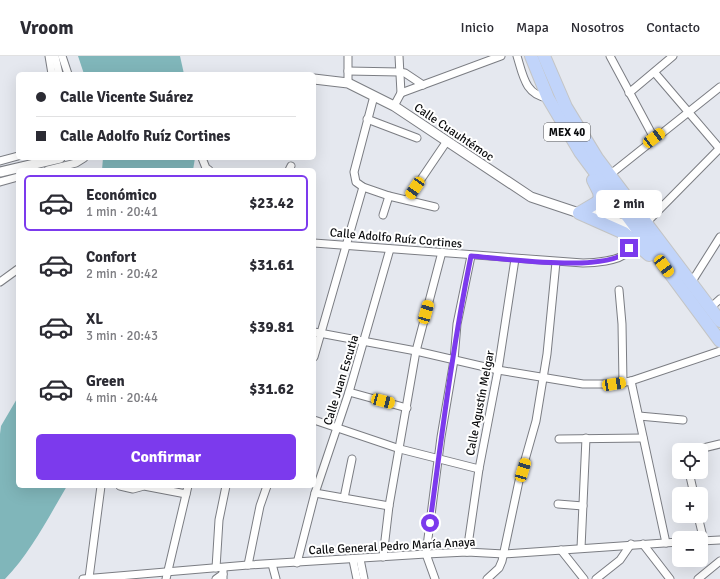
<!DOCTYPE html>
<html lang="es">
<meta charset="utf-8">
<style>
body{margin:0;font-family:Signika,sans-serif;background:#f2f2f3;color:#2b2b33;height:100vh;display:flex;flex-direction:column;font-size:15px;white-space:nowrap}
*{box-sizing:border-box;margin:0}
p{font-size:13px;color:#7c7c81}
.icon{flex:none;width:22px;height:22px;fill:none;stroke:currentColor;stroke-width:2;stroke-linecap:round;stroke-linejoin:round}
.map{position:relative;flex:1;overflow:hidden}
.details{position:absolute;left:16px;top:112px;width:300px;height:320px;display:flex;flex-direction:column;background:#fff;border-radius:6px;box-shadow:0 4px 16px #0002}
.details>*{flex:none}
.banner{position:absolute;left:16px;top:16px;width:300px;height:88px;border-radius:6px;box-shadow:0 4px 16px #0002;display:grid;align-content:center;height:88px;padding:0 20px;background:#fff}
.fabs{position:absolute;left:672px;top:387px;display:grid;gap:8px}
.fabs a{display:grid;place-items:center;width:36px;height:36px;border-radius:6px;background:#fff;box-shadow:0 4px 16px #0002;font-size:20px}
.end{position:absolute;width:18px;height:18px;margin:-9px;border:5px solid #7c3aed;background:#fff;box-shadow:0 0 0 2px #fff}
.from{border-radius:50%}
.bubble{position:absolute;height:28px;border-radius:6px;background:#fff;box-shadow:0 4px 16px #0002;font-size:13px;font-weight:700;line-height:28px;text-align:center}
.car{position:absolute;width:12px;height:24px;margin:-12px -6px;border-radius:5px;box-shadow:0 0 3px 1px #0007;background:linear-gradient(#f5c518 24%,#345 0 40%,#f5c518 0 76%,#345 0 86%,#f5c518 0)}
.banner b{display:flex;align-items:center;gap:14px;height:38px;font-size:15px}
.banner b+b{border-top:1px solid #e1e1e2}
.banner i{width:10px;height:10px;background:#2b2b33}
ul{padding:7px 0 0;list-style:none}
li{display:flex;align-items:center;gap:12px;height:56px;margin:0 8px 6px;padding:0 12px;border:2px solid transparent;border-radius:6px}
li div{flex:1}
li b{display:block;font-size:15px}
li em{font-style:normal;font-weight:700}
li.selected{border-color:#7c3aed}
li>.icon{width:36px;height:36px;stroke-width:1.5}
.button{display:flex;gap:8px;margin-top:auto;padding:8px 20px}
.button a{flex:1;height:46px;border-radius:6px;background:#7c3aed;color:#fff;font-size:16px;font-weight:700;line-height:46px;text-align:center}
header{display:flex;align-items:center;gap:24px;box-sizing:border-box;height:56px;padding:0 20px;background:#fff;border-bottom:1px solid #e1e1e2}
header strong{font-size:19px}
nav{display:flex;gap:22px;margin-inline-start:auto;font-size:14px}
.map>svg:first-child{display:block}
</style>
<header>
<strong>Vroom</strong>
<nav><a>Inicio</a><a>Mapa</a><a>Nosotros</a><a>Contacto</a></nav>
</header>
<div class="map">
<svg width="720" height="523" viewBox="0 0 720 523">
<rect width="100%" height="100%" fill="#e5e8ef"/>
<g fill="#80b6ba">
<polygon points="78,0 180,0 184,18 84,18"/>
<polygon points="103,102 195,102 193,114 102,114"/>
<path d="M18,341V430H67C48,462 31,496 5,523H0V378L1,370Z"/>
</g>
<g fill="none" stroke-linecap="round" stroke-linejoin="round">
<g stroke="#7b7d83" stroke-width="9">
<g id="minor">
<polyline points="49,0 52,18"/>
<polyline points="55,0 59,18"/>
<polyline points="62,0 68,18"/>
<polyline points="348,0 348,27"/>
<path d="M517,0C523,19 525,39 548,42"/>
<polyline points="610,0 654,82"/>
<polyline points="348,15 399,16 405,17 423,29"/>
<polyline points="655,17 720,93"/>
<polyline points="401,37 501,0"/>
<polyline points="629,37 673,0"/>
<polyline points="394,50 401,37 399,0"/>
<polyline points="367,63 417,82"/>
<polyline points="202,102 206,112 209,114"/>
<polyline points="0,105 18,100"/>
<polyline points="48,114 76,107 84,102"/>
<polyline points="289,114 291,110"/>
<polyline points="607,121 720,31"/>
<polyline points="0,126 18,121"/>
<polyline points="363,131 389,140 435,151"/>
<polyline points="407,144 447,85"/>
<polyline points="383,159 389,140"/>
<polyline points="646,167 720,92"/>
<path d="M314,187L583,207C593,207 619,205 626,197C629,194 631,188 633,183"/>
<polyline points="0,226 18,213"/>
<polyline points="691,227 720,181"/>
<polyline points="619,234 622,268 623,327"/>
<polyline points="710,252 720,243"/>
<polyline points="314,276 416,295 498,314 583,328 614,328 631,325 720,295"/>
<polyline points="314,301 363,131 356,126 354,116 374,40"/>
<polyline points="631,325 666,487"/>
<polyline points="349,336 407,352"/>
<polyline points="639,360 683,364"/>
<polyline points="314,364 400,393 479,413"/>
<polyline points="559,383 643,382"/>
<polyline points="695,394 720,388"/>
<polyline points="689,416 694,438"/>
<polyline points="120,430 133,433 144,430 186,438"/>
<polyline points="315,437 389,450"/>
<polyline points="344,442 352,403"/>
<polyline points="558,448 583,450"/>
<polyline points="698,460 704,485"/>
<polyline points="701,485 720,484"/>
<polyline points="643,488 670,523"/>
<polyline points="581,492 586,382"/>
<polyline points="561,494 584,523"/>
<polyline points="467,496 479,413 498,314 515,203"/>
<polyline points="383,501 389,450 416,295 442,196"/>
<polyline points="360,503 364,523"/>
<polyline points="353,504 357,523"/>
<polyline points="297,507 315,437 349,336 390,193"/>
<polyline points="272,508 276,523"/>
<polyline points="248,509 260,450 267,430"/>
<polyline points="216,512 219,464 226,430"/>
<polyline points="223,512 223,523"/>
<polyline points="89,522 101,430"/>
<polyline points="83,523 248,509 426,498 467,496 504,498 679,486"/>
<polyline points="166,523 188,430"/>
<polyline points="216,523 223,518"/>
<polyline points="435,523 426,498 441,381 454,304 457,268 471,200"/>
<polyline points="487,523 499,512 502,505 519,425 536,365 547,298 556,206"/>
<polyline points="596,523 620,504 631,488"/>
<polyline points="698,523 720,505"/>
</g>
</g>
<g stroke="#7b7d83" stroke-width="11">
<g id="tertiary">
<polyline points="314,23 348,27 394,50 531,141 579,157 599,160 632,171 639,171"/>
<polyline points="0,116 60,102"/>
<polyline points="588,157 604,153 621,140"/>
</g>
</g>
<g stroke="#c4c5c5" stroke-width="14">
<g id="primary">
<polyline points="531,0 548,42 580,96 720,285"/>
<polyline points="544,0 566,51 597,102 720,265"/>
<polyline points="593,124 599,136 600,143 596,147 579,157 624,177 649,199"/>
</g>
</g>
<use href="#minor" stroke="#fff" stroke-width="7"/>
<use href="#tertiary" stroke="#fff" stroke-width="9"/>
<use href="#primary" stroke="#c1d4fa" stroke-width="12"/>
</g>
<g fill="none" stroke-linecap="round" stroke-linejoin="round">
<path stroke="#7c3aed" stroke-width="5" d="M430,467C442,377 453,288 471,200C500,202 616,219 629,192"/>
</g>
<g text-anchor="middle" stroke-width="4" stroke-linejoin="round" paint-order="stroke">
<rect fill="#fff" stroke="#545556" stroke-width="1" x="544" y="67" width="46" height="18" rx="3"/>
<g font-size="11" font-weight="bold" fill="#0b0c0e">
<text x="567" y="80">MEX 40</text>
</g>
<g font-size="12" fill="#0b0c0e" stroke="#fff">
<text transform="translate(454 76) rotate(34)" y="4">Calle Cuauhtémoc</text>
<text transform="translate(396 182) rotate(5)" y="4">Calle Adolfo Ruíz Cortines</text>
<text transform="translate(341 324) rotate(-73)" y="4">Calle Juan Escutia</text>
<text transform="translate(480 347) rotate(-79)" y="4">Calle Agustín Melgar</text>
<text transform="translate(392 490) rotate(-3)" y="4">Calle General Pedro María Anaya</text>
</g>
</g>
</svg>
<div class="fabs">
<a><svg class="icon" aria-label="locate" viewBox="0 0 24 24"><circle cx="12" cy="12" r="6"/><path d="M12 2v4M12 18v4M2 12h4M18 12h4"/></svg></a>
<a>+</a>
<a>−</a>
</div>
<i class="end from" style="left:430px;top:467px"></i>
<i class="end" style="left:629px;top:192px"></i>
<div class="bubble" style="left:596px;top:134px;width:66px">2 min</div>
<i class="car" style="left:654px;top:82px;rotate:53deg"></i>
<i class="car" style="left:415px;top:132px;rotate:214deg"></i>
<i class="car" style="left:664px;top:210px;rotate:143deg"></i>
<i class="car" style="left:426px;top:256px;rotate:16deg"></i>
<i class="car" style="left:614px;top:328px;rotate:81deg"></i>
<i class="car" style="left:383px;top:345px;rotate:105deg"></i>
<i class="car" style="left:523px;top:414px;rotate:17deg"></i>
<div class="banner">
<b><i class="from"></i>Calle Vicente Suárez</b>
<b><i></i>Calle Adolfo Ruíz Cortines</b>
</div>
<section class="details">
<ul>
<li class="selected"><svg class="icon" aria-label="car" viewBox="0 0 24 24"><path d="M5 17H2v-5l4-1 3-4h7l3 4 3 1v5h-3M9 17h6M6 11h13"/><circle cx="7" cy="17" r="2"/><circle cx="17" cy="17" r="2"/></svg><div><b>Económico</b><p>1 min · 20:41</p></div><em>$23.42</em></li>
<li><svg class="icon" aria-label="car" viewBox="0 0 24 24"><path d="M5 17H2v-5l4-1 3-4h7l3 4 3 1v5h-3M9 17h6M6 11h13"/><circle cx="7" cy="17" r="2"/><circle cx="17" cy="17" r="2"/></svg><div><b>Confort</b><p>2 min · 20:42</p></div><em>$31.61</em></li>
<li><svg class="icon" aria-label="car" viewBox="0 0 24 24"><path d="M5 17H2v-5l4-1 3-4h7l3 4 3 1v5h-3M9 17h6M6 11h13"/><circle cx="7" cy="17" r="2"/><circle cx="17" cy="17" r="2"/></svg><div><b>XL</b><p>3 min · 20:43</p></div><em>$39.81</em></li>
<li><svg class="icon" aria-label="car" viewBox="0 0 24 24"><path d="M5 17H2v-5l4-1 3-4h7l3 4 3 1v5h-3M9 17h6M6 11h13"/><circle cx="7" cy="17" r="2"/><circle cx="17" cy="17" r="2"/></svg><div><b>Green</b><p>4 min · 20:44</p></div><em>$31.62</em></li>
</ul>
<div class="button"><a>Confirmar</a></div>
</section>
</div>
